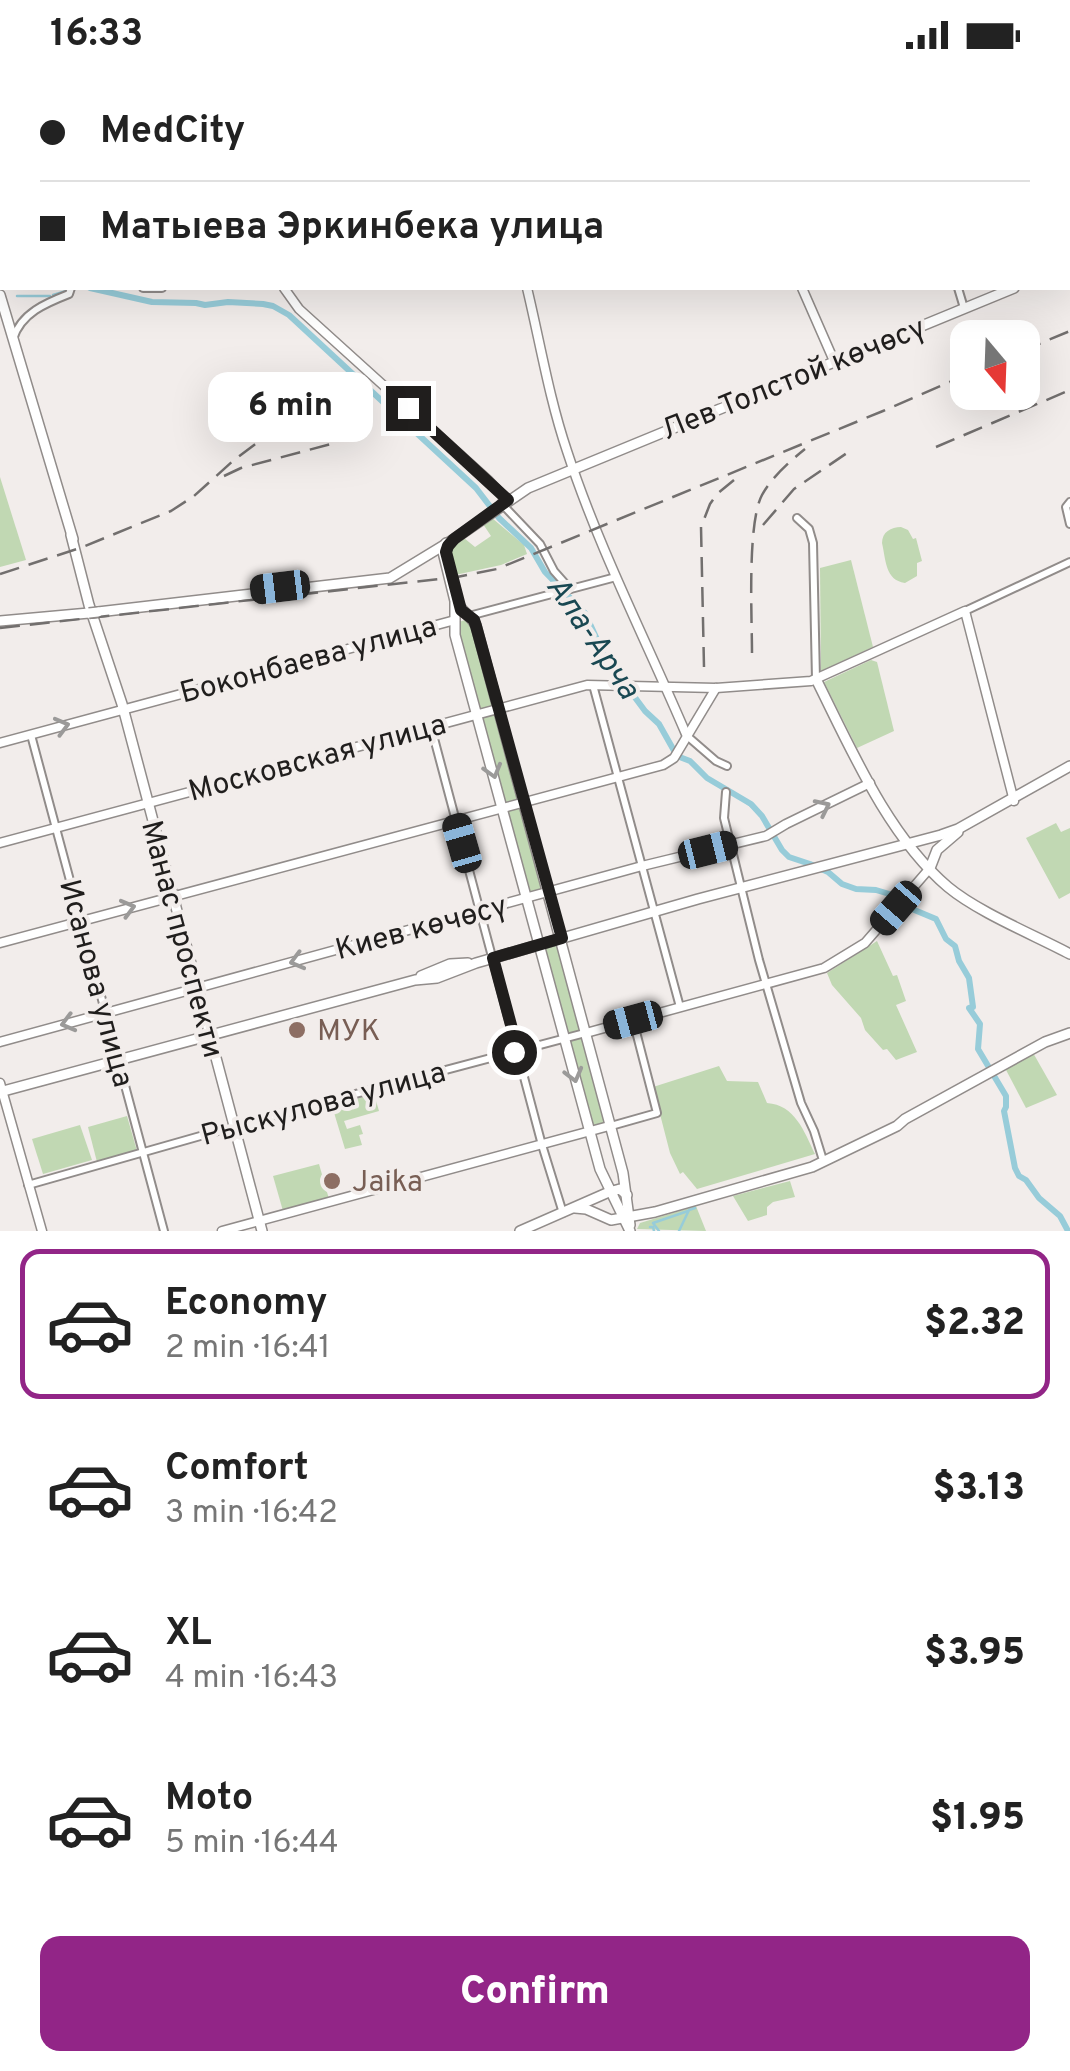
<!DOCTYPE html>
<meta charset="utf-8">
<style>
body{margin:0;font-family:Overpass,sans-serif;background:#f6f6f6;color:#222;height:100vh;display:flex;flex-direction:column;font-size:38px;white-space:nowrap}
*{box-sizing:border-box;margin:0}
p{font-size:32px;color:#767676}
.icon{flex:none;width:55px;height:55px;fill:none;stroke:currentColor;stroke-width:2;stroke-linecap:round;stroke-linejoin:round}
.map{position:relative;height:1161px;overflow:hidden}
.panel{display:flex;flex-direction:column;background:#fff;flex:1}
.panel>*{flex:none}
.top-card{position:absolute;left:0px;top:0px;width:1070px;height:220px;box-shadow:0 10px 40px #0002;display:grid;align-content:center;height:220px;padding:0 40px;background:#fff}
.needle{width:65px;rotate:161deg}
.buttons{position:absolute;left:950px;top:250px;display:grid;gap:20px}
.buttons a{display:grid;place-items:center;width:90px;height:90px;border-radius:20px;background:#fff;box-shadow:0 10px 40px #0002;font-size:50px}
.end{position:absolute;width:45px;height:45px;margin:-22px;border:12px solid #201e1d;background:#fff;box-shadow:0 0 0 5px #fff}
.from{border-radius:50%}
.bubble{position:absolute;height:70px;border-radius:20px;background:#fff;box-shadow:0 10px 40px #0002;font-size:32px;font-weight:800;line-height:70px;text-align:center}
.car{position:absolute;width:30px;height:60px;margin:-30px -15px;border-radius:12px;box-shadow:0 0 8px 2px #0007;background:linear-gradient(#222 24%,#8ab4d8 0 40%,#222 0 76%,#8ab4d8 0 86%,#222 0)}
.top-card b{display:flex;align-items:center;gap:35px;height:95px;font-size:38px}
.top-card b+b{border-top:2px solid #e0e0e0}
.top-card i{width:25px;height:25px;background:#222}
ul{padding:18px 0 0;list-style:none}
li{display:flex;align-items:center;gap:30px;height:150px;margin:0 20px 15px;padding:0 20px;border:5px solid transparent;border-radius:20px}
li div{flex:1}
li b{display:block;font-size:38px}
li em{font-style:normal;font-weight:800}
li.active{border-color:#922587}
li>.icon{width:90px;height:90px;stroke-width:1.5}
.cta{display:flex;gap:20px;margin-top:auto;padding:20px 40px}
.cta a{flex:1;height:115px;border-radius:20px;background:#922587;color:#fff;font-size:40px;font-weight:800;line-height:115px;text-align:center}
.status{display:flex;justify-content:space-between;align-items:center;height:70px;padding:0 50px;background:#fff;direction:ltr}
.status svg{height:28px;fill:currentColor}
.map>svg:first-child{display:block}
</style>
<div class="status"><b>16:33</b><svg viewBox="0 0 49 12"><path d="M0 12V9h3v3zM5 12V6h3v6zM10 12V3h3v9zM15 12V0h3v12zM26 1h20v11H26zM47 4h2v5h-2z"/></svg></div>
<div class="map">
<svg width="1070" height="1161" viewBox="0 0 1070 1161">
<rect width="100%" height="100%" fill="#f2edeb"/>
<g fill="#c1d8b3">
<polygon points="0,407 26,490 0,497"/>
<polygon points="492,448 524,475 527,484 501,495 455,505 451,478 464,468 475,477 491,466 483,454"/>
<path d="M901,457L908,460L913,469L916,468L922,491L917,493V506L905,513C885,510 886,490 882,473C882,462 891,457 901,457Z"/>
<polygon points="851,490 873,577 821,601 820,498"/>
<polygon points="468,549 472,552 496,637 478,641 456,553"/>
<polygon points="871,590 877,592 894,661 857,678 824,612"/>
<polygon points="497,641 521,731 503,735 479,646"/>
<polygon points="522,735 545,821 527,826 504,739"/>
<polygon points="1056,753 1061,762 1070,758 1070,823 1059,829 1026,768"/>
<polygon points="877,871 893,906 897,905 906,931 896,935 917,982 896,990 887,979 883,980 865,960 861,948 832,915 827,903"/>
<polygon points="559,873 583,962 565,967 541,878"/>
<polygon points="584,966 608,1055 590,1060 566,970"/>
<polygon points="1032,981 1057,1025 1026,1038 1005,998"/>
<path d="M719,996L727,1011L758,1012L767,1033C795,1035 804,1061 815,1084L697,1119L683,1102L680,1104L670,1083L653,1017Z"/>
<polygon points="374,1024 379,1041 344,1051 347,1059 360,1055 363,1064 359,1065 362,1075 345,1079 332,1036"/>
<polygon points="127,1046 137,1081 97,1092 88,1057"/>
<polygon points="80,1055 92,1090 43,1104 32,1069"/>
<polygon points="319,1094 329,1129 283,1141 273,1106"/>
<polygon points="790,1111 795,1127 773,1132 767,1137 767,1145 748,1151 733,1126"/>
<polygon points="696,1136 706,1161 637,1159 640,1153"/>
</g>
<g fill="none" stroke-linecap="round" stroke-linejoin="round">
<g stroke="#97ccd9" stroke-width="2.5">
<polyline points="53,225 66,221"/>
<polyline points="17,226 50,226"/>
<polyline points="746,732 757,741"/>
<polyline points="650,1157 653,1157 654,1161"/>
<polyline points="659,1161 653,1153 688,1141"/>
<polyline points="679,1161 689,1140 695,1138"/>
</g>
<g stroke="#97ccd9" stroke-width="6">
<polyline points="0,216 2,215"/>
<polyline points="90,218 152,232 196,233 205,235 228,232 263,234 273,236 289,245 476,418 499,448 531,478 545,502 585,543 605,587 645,641 659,654 677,686 690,691 707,708 751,734 762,746 782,780 789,787 810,794 828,802 842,814 856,819 876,820 896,826 912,839 936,849 946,869 955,876 959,891 969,908 973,937 969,938 980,954 978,979 1006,1026 1006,1037 1004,1041 1015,1098 1019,1106 1026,1110 1039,1128 1060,1146 1068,1161"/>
</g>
<g stroke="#918c8a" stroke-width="10">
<g id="tertiary">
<polyline points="953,0 954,2"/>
<polyline points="919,2 926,0"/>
<polyline points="143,218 162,218"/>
<polyline points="958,218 964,238"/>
<path d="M13,269C21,243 46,233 69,224L71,218"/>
<polyline points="1070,432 1066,437 1070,454"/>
<polyline points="501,433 540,474 554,501 570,519"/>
<polyline points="797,448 809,459 813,473 816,609"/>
<polyline points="965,541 1070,492"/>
<polyline points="469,546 616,507"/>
<polyline points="593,615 680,937"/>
<polyline points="431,657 542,1075 563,1143"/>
<polyline points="31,665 164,1161"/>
<polyline points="686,665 716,691 727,696"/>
<polyline points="726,722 724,748 759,890 801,1033 814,1061 822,1087"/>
<polyline points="611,1056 657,1043 633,950"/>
<polyline points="28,1115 239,1055 585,963"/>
</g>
</g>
<g stroke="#918c8a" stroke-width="11">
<g id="secondary">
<polyline points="79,0 80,2"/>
<polyline points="210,0 211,2"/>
<polyline points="477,0 477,2"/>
<polyline points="719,0 719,2"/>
<polyline points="36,2 45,0"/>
<polyline points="113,2 121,0"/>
<polyline points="0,13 2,13"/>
<polyline points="284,218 299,239 488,410 508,431"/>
<path d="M527,218C540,272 549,328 567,381C599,479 646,570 686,664"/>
<polyline points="802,218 834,291"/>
<polyline points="0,673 455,550"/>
<polyline points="0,773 587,615 716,618 811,611 965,541 1014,731"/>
<polyline points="0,873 663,695 674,688 716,618"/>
<polyline points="586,963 824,898 865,873 930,798"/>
<polyline points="0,972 642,796 766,766 786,754 870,713"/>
<polyline points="0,1013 42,1161"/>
<polyline points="222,1161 609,1056"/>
</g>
</g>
<g stroke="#918c8a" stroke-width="12">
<g id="primary">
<polyline points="1068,195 1070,194"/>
<polyline points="0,225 73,469"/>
<polyline points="71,465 89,535 122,634 262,1161"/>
<polyline points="446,473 443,482 455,531 455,565 600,1099 630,1161"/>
<path d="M458,533C462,543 472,546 476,556L623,1103L630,1155"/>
<polyline points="98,542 390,508 454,469 528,418 1014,218"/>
<polyline points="0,551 89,543"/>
<path d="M816,609C851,679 888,766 948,817C978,842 1034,865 1070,884"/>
<polyline points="930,798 937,780 958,762"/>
<polyline points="421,906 450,894 468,893"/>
<polyline points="0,1022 415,910 437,908 476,893 698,829 941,765 958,759 1070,696"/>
<polyline points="575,1138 586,1139 611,1150 655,1142 812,1097 897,1056 905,1049 1045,972 1070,963"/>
<polyline points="520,1161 609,1122 620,1119 627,1125"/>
</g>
</g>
<use href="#tertiary" stroke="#fff" stroke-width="6"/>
<use href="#secondary" stroke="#fff" stroke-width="8"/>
<use href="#primary" stroke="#fff" stroke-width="9"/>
<g stroke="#726f6e" stroke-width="2.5" stroke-dasharray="20 10" stroke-linecap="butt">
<polyline points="1022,281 1070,261"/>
<polyline points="936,377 1070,320"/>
<polyline points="224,406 241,398 331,374"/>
<polyline points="763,455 794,419 847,383"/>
<polyline points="0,504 80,478 171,441 194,426 234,390 258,372 276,363 314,352"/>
<polyline points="0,558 457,507 497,499 883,341 968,304"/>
<path d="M752,583C752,548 747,453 762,425C771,408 790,391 805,379"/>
<polyline points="704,597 701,457 710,434 717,424 734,410"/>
</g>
<g stroke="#918c8a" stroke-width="12" stroke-linecap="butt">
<polyline id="primary-bridge" points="89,543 98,542"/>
</g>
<use href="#primary-bridge" stroke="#fff" stroke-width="9"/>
</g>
<defs><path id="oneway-chevron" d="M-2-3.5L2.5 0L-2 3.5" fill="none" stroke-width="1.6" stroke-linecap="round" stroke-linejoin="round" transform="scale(2.5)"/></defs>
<g stroke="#9b9a99">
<use href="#oneway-chevron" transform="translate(62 656) rotate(-15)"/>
<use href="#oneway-chevron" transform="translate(493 701) rotate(74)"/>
<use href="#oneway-chevron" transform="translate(823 737) rotate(-26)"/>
<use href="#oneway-chevron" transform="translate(128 838) rotate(-15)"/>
<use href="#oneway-chevron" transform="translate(297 891) rotate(165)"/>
<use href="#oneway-chevron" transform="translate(68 953) rotate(165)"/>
<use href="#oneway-chevron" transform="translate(574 1005) rotate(75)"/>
</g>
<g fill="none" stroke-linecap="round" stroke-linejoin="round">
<polyline stroke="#201e1d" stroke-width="12" points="408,338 508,430 454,469 448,476 446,482 461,540 474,550 476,556 562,868 493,888 518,981 514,982"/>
</g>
<g fill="#8d6e63" stroke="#f2edeb" stroke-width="4">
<circle cx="297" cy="960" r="10"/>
<circle cx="332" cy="1111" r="10"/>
</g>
<g text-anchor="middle" stroke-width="8" stroke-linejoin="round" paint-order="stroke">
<g font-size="30" fill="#201e1d" stroke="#f2edeb">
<text transform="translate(793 308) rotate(-22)" y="10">Лев Толстой көчөсү</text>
<text transform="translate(308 589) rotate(-15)" y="10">Боконбаева улица</text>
<text transform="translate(317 687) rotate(-15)" y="10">Московская улица</text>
<text transform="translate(421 857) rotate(-15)" y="10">Киев көчөсү</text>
<text transform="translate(183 869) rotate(75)" y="10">Манас проспекти</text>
<text transform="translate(97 913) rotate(75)" y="10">Исанова улица</text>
<text transform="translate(323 1033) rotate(-15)" y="10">Рыскулова улица</text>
</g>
<g font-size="30" fill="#785e54" stroke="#f2edeb" text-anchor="start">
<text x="317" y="970">МУК</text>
<text x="352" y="1121">Jaika</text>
</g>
<g font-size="32" font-style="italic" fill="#194852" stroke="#f2edeb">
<text transform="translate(594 567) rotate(56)" y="11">Ала-Арча</text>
</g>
</g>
</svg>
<div class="buttons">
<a><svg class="needle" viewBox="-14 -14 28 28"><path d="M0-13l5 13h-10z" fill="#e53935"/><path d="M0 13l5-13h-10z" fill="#767676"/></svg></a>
</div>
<i class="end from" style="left:514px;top:982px"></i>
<i class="end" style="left:408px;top:338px"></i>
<div class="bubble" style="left:208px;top:302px;width:165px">6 min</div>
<i class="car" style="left:280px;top:517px;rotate:263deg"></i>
<i class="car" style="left:462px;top:773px;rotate:344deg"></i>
<i class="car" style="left:708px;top:780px;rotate:76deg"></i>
<i class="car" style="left:896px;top:838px;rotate:221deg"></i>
<i class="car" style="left:633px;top:950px;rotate:255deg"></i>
<div class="top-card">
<b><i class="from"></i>MedCity</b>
<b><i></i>Матыева Эркинбека улица</b>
</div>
</div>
<section class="panel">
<ul>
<li class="active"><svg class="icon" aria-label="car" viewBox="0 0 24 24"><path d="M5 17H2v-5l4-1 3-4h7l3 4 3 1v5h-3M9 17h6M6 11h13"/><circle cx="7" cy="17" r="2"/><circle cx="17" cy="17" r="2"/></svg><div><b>Economy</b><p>2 min · 16:41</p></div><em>$2.32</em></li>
<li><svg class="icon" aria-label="car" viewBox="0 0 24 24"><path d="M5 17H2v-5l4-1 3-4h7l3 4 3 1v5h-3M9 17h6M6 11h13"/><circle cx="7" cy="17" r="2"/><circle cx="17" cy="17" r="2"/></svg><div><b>Comfort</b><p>3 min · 16:42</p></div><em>$3.13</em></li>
<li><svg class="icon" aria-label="car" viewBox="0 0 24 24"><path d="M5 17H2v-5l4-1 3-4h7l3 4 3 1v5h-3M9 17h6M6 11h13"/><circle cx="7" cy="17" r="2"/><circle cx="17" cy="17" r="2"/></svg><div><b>XL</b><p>4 min · 16:43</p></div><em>$3.95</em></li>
<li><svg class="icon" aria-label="car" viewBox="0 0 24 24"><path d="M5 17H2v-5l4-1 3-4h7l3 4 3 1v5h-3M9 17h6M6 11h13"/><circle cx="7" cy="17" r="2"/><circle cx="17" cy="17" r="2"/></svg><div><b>Moto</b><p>5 min · 16:44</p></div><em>$1.95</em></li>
</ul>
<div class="cta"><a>Confirm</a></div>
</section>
